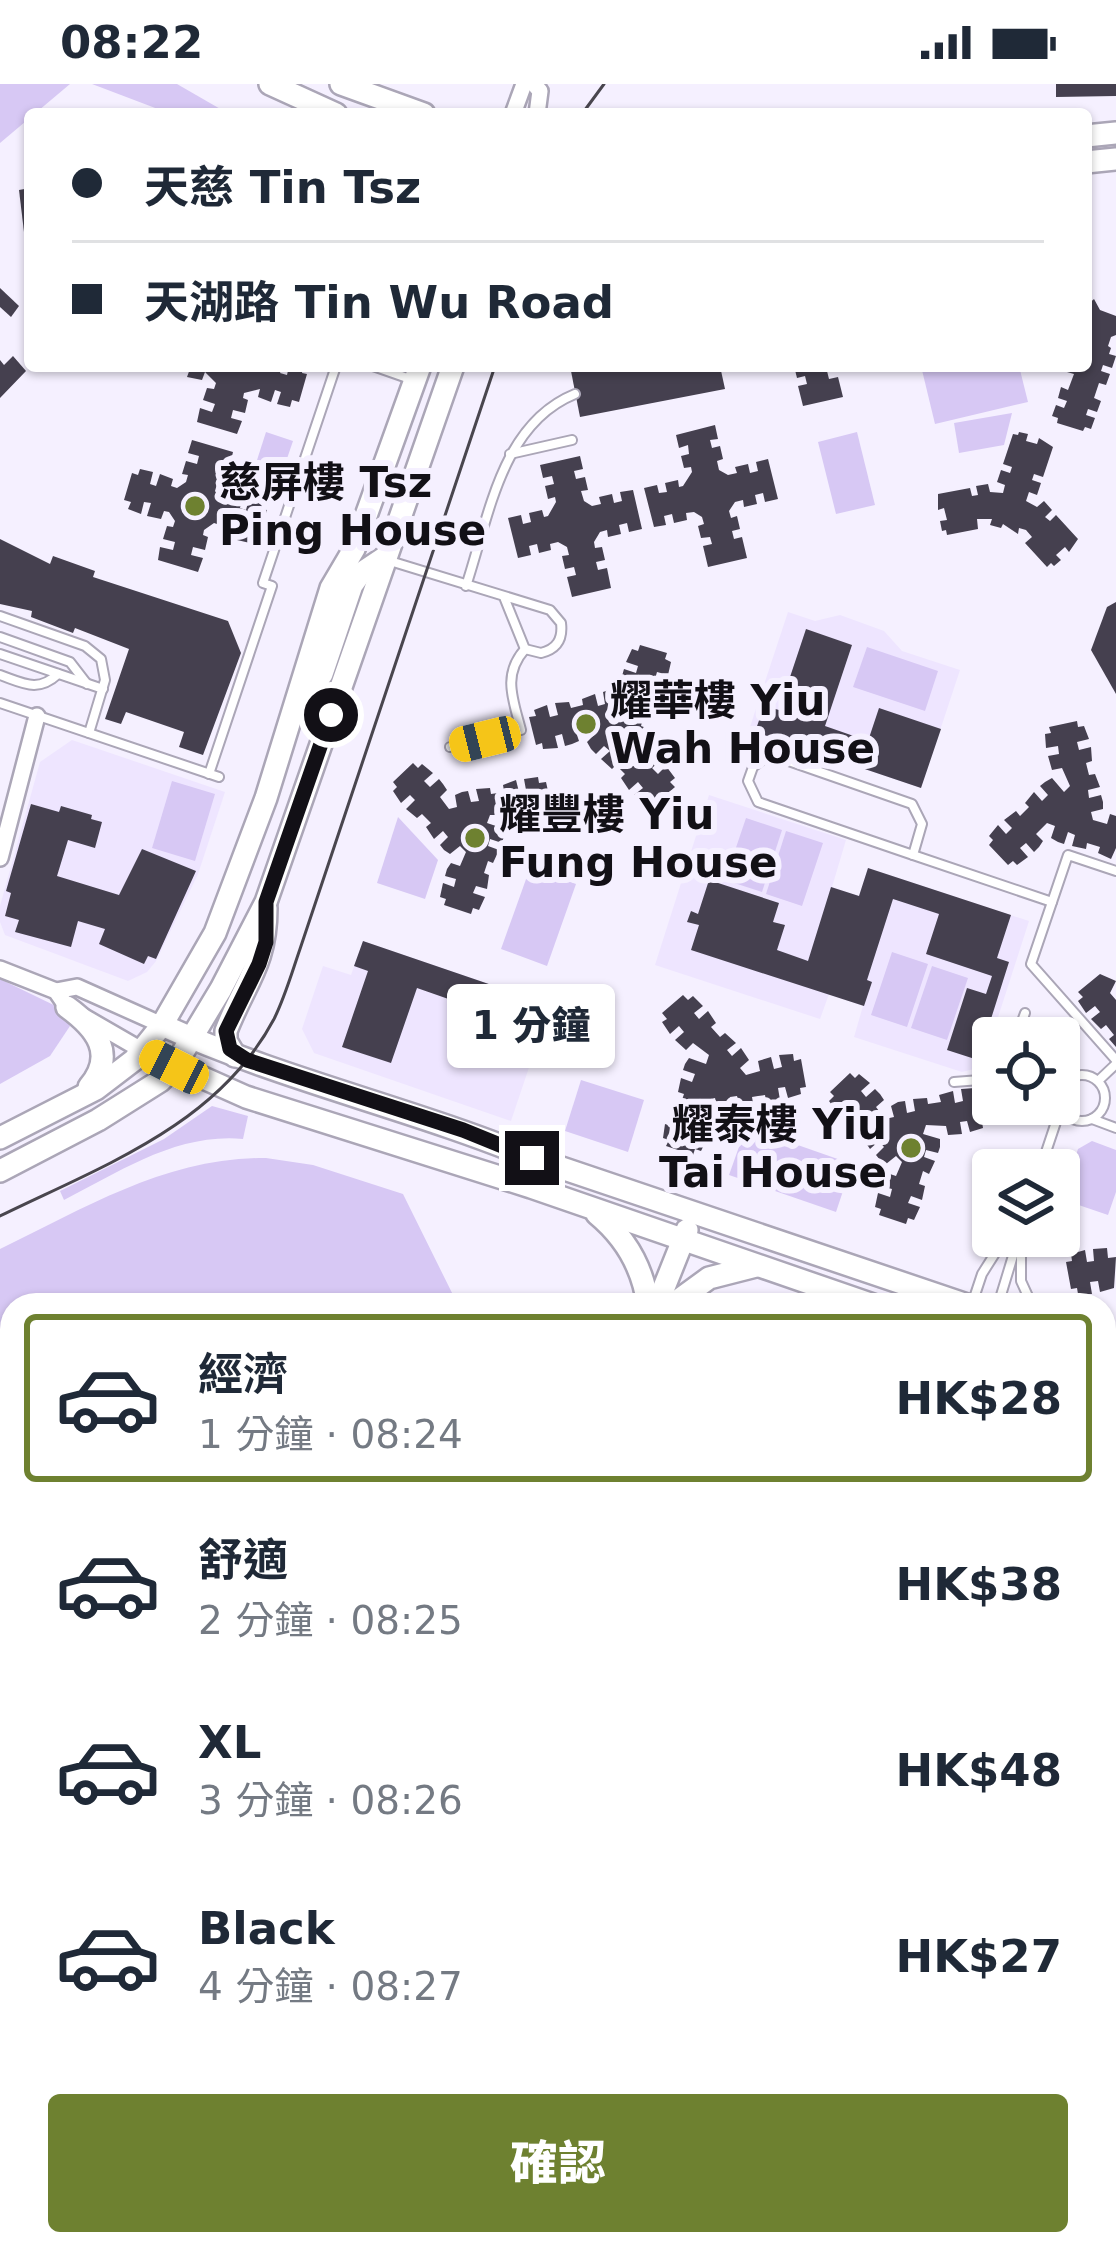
<!DOCTYPE html>
<html lang="zh-TW">
<meta charset="utf-8">
<style>
body{margin:0;font-family:"DejaVu Sans","Noto Sans TC",sans-serif;background:#f6f6f7;color:#1f2937;height:100vh;display:flex;flex-direction:column;font-size:45px;white-space:nowrap}
*{box-sizing:border-box;margin:0}
p{font-size:39px;color:#747a83}
.icon{flex:none;width:66px;height:66px;fill:none;stroke:currentColor;stroke-width:2;stroke-linecap:round;stroke-linejoin:round}
.map{position:relative;flex:1;overflow:hidden}
.panel{position:absolute;left:0px;top:1209px;width:1116px;height:963px;display:flex;flex-direction:column;background:#fff;border-radius:36px 36px 0 0;box-shadow:0 3px 9px #0004}
.panel>*{flex:none}
.guide{position:absolute;left:24px;top:24px;width:1068px;height:264px;border-radius:12px;box-shadow:0 3px 9px #0004;display:grid;align-content:center;height:264px;padding:0 48px;background:#fff}
.buttons{position:absolute;left:972px;top:933px;display:grid;gap:24px}
.buttons a{display:grid;place-items:center;width:108px;height:108px;border-radius:12px;background:#fff;box-shadow:0 3px 9px #0004;font-size:60px}
.end{position:absolute;width:54px;height:54px;margin:-27px;border:15px solid #121016;background:#fff;box-shadow:0 0 0 6px #fff}
.from{border-radius:50%}
.bubble{position:absolute;height:84px;border-radius:12px;background:#fff;box-shadow:0 3px 9px #0004;font-size:39px;font-weight:800;line-height:84px;text-align:center}
.car{position:absolute;width:36px;height:72px;margin:-36px -18px;border-radius:15px;box-shadow:0 0 9px 3px #0007;background:linear-gradient(#f5c518 24%,#345 0 40%,#f5c518 0 76%,#345 0 86%,#f5c518 0)}
.guide b{display:flex;align-items:center;gap:42px;height:114px;font-size:45px}
.guide b+b{border-top:3px solid #e0e1e3}
.guide i{width:30px;height:30px;background:#1f2937}
ul{padding:21px 0 0;list-style:none}
li{display:flex;align-items:center;gap:36px;height:168px;margin:0 24px 18px;padding:0 24px;border:6px solid transparent;border-radius:12px}
li div{flex:1}
li b{display:block;font-size:45px}
li em{font-style:normal;font-weight:800}
li.active{border-color:#6e8130}
li>.icon{width:108px;height:108px;stroke-width:1.5}
.action{display:flex;gap:24px;margin-top:auto;padding:24px 48px}
.action a{flex:1;height:138px;border-radius:12px;background:#6e8130;color:#fff;font-size:48px;font-weight:800;line-height:138px;text-align:center}
.status{display:flex;justify-content:space-between;align-items:center;height:84px;padding:0 60px;background:#fff;direction:ltr}
.status svg{height:33px;fill:currentColor}
.map>svg:first-child{display:block}
</style>
<div class="status"><b>08:22</b><svg viewBox="0 0 49 12"><path d="M0 12V9h3v3zM5 12V6h3v6zM10 12V3h3v9zM15 12V0h3v12zM26 1h20v11H26zM47 4h2v5h-2z"/></svg></div>
<div class="map">
<svg width="1116" height="2171" viewBox="0 0 1116 2171">
<rect width="100%" height="100%" fill="#f5f0ff"/>
<g fill="#eee5ff">
<polygon points="788,528 815,537 840,531 884,547 902,567 960,586 921,704 749,646"/>
<polygon points="72,656 225,708 198,790 156,877 147,888 128,897 5,851 0,838 0,822 40,678"/>
<polygon points="709,711 846,756 832,803 859,812 868,784 1029,837 982,983 962,988 854,953 863,922 829,910 820,935 655,881"/>
<polygon points="363,857 550,921 511,1037 314,969 302,945 323,882 351,891"/>
</g>
<g fill="#d7c8f4">
<polygon points="0,0 70,0 0,59"/>
<polygon points="92,0 177,0 229,30 171,30"/>
<polygon points="921,282 1019,282 1028,318 935,340"/>
<polygon points="1012,329 1004,361 959,369 954,339"/>
<polygon points="266,348 293,357 277,404 251,395"/>
<polygon points="857,348 875,421 836,430 818,358"/>
<polygon points="867,563 938,587 925,627 853,603"/>
<polygon points="172,697 215,710 195,777 152,764"/>
<polygon points="398,733 438,776 425,815 377,799"/>
<polygon points="746,734 782,746 762,808 725,796"/>
<polygon points="786,747 823,759 802,822 766,810"/>
<polygon points="530,784 576,800 547,882 501,865"/>
<polygon points="892,868 928,880 907,943 871,931"/>
<polygon points="932,882 968,894 947,956 911,944"/>
<polygon points="0,895 62,925 70,942 50,972 0,1000"/>
<polygon points="581,996 644,1016 628,1068 565,1047"/>
<path d="M212,1022L248,1032L243,1055C177,1049 121,1087 64,1116L60,1107L164,1055Z"/>
<polygon points="746,1043 852,1080 836,1128 729,1091"/>
<polygon points="1092,1057 1116,1066 1116,1108 1108,1131 1061,1115 1078,1065"/>
<path d="M266,1074L313,1081L403,1110L458,1221H12V1825L0,1826V1165C87,1123 168,1073 266,1074Z"/>
<polygon points="1116,1858 1116,2022 1104,2020 1104,1932"/>
<polygon points="0,2068 12,2068 12,2160 807,2160 813,2171 123,2171 122,2166 0,2171"/>
<polygon points="874,2160 1078,2160 1075,2171 880,2171"/>
</g>
<polygon fill="#b59edc" points="1104,1588 1111,1592 1116,1638 1104,1649"/>
<g fill="#45404f">
<polygon points="1056,0 1116,0 1116,12 1056,13"/>
<polygon points="30,104 30,148 24,148 19,106"/>
<polygon points="0,204 19,222 11,233 0,223"/>
<polygon points="1094,215 1100,226 1116,232 1116,251 1111,253 1108,262 1111,264 1109,270 1116,272 1112,284 1103,281 1101,287 1110,290 1106,301 1099,299 1094,314 1101,317 1097,328 1088,325 1086,331 1095,334 1091,345 1085,343 1083,347 1057,339 1058,334 1052,332 1056,321 1064,324 1067,317 1058,314 1061,303 1068,306 1074,290 1067,288 1069,282 1086,282 1086,255 1092,246 1086,247 1086,222"/>
<polygon points="13,272 26,287 0,314 0,276 4,281"/>
<polygon points="191,282 283,282 280,289 287,291 289,282 300,282 303,283 302,289 307,290 299,318 292,316 290,323 277,320 281,308 275,306 271,318 258,313 260,305 244,309 243,314 248,316 245,329 233,326 231,334 242,337 237,350 197,338 200,324 212,328 215,320 203,316 207,304 214,305 216,299 205,288 202,296 187,293"/>
<polygon points="570,282 720,282 725,305 580,333"/>
<polygon points="794,282 841,282 827,287 829,295 838,293 843,313 803,322 798,302 807,300 805,292 797,294"/>
<polygon points="715,341 718,355 710,356 712,364 720,362 723,375 717,377 719,386 728,391 737,389 735,383 748,380 750,389 758,387 756,378 768,375 778,415 765,418 763,409 755,411 757,420 744,423 743,416 735,418 729,427 731,434 737,432 740,445 732,447 734,455 742,453 747,474 708,483 703,462 712,460 710,453 701,454 698,442 704,440 702,433 694,428 686,429 687,436 674,439 672,430 664,432 666,441 654,443 644,404 657,401 659,409 667,408 665,399 678,396 679,403 683,402 692,388 691,383 684,384 681,372 689,370 688,361 679,364 676,351"/>
<polygon points="1019,348 1028,350 1026,357 1037,360 1039,354 1053,363 1043,393 1034,390 1032,396 1041,399 1037,411 1029,408 1026,417 1037,423 1044,417 1052,426 1045,433 1050,437 1056,431 1078,455 1069,468 1065,463 1056,471 1061,476 1054,482 1051,479 1047,483 1025,459 1032,453 1026,446 1019,444 1018,450 1003,440 1001,444 990,441 992,435 977,435 978,445 947,451 946,446 942,447 940,437 947,436 944,424 938,426 938,410 970,404 972,412 978,411 976,402 988,400 990,408 1003,409 1005,401 997,398 1001,386 1010,389 1012,383 1003,380 1013,350 1018,351"/>
<polygon points="192,356 233,368 230,381 218,377 215,385 228,389 223,402 217,400 215,407 220,415 226,416 228,409 243,412 240,424 246,426 249,415 262,419 261,425 267,426 259,453 252,452 250,459 237,456 241,444 234,442 231,455 218,450 220,441 214,439 204,446 203,451 208,453 205,466 193,463 191,471 203,474 198,488 158,476 160,463 173,466 175,458 163,455 167,442 173,443 175,437 169,428 164,427 161,435 147,432 151,419 144,418 141,430 128,425 131,418 124,416 132,389 138,391 140,385 153,388 150,400 156,402 160,390 173,395 171,402 177,404 186,398 188,391 182,390 186,377 197,380 199,372 188,369"/>
<polygon points="580,372 583,385 574,387 576,395 585,393 588,406 581,407 584,417 592,422 601,420 599,413 612,410 614,419 622,417 620,408 633,406 642,445 629,448 627,439 619,441 621,450 608,453 607,446 600,448 594,458 595,464 602,463 605,476 596,478 598,486 607,484 611,504 572,513 567,493 576,491 574,483 565,485 562,472 569,471 567,463 558,458 550,460 551,466 539,469 537,460 529,462 531,471 518,474 508,434 521,431 523,440 531,438 529,429 542,426 544,433 548,432 556,418 555,413 548,415 545,402 554,400 552,392 543,394 540,381"/>
<polygon points="0,455 50,480 53,472 95,487 93,493 228,537 241,569 203,671 179,663 184,648 126,628 121,640 105,635 129,565 75,544 73,549 31,533 32,527 0,520"/>
<polygon points="1116,518 1116,610 1091,566 1107,523"/>
<polygon points="806,545 852,561 825,642 868,657 879,624 941,645 921,704 755,648 764,622 779,626"/>
<polygon points="640,561 667,569 665,575 671,578 668,591 657,588 655,595 666,599 660,612 654,610 652,616 651,622 656,624 654,638 643,634 641,642 652,646 650,652 646,658 635,655 632,664 643,674 650,667 657,671 661,676 652,684 658,690 666,682 675,694 670,698 675,703 654,721 650,717 645,721 634,711 643,704 638,698 629,706 621,694 625,690 616,681 612,685 601,675 610,667 604,662 596,670 591,665 587,658 596,649 590,643 576,648 579,657 572,660 565,662 562,650 555,652 558,664 543,665 542,659 536,661 529,633 536,632 534,626 547,621 550,633 558,631 555,619 569,618 571,624 583,621 582,615 595,610 598,622 605,620 603,608 609,606 617,606 621,624 629,622 631,602 621,600 622,592 624,585 636,589 638,582 626,578 632,565 638,567"/>
<polygon points="1077,637 1078,643 1084,642 1089,655 1077,658 1079,666 1091,663 1092,677 1086,679 1089,691 1095,690 1100,703 1088,706 1089,714 1101,711 1103,718 1103,725 1091,728 1093,736 1107,740 1110,730 1116,732 1116,764 1111,775 1098,769 1100,763 1087,759 1086,765 1072,762 1075,751 1068,748 1064,760 1058,758 1051,754 1055,742 1047,739 1036,750 1043,757 1039,763 1034,768 1026,759 1020,764 1028,773 1017,781 1013,777 1008,781 989,761 993,756 989,752 998,741 1006,750 1012,744 1004,736 1016,727 1020,732 1029,723 1025,719 1034,708 1042,717 1048,711 1040,702 1045,698 1052,694 1064,708 1070,702 1062,684 1052,686 1048,672 1059,670 1058,662 1046,664 1045,650 1051,649 1049,643"/>
<polygon points="413,679 418,684 422,680 433,689 424,697 430,703 439,695 443,700 447,706 440,713 449,725 457,723 455,711 462,708 468,707 471,718 479,717 476,705 490,704 491,710 498,709 504,707 503,701 516,696 519,708 526,706 524,695 538,693 539,699 546,698 552,725 546,727 547,732 534,737 531,726 523,727 526,739 512,741 510,731 490,731 487,739 505,745 504,752 502,759 490,755 488,762 499,766 493,779 488,777 484,789 489,791 487,805 476,802 473,809 485,813 479,826 473,824 471,830 444,821 446,815 440,813 443,799 454,803 456,795 445,792 447,785 451,779 460,782 466,768 460,762 450,770 444,766 440,761 448,753 443,747 434,755 426,743 431,739 422,730 417,734 406,725 415,716 410,711 401,719 393,707 397,703 393,698"/>
<polygon points="31,720 59,728 61,722 92,731 91,735 102,738 95,764 68,756 57,792 119,811 142,765 196,787 156,875 148,872 144,880 99,860 105,845 78,837 71,863 15,848 19,836 5,832 11,809 6,807"/>
<polygon points="868,784 1011,831 997,874 1009,878 978,976 947,966 967,904 986,910 992,892 926,870 939,830 893,815 867,896 872,898 864,922 691,866 699,841 687,838 691,827 698,830 709,796 779,819 773,838 785,841 777,866 808,877 831,803 859,812"/>
<polygon points="363,857 533,915 516,963 450,940 457,918 417,904 391,979 342,963 368,887 354,882"/>
<polygon points="1100,890 1116,897 1110,909 1116,916 1116,963 1109,955 1114,951 1106,941 1101,945 1091,935 1100,928 1095,922 1086,929 1078,917 1083,913 1078,908"/>
<polygon points="683,911 688,916 693,912 703,922 694,929 699,935 708,927 716,939 711,943 720,953 725,949 736,959 727,966 732,972 741,964 749,976 740,984 746,991 760,987 758,977 771,973 774,985 782,983 779,971 793,970 794,977 801,975 806,1003 800,1004 801,1010 788,1014 785,1003 778,1004 780,1016 766,1017 765,1011 758,1012 752,1013 753,1019 740,1024 737,1012 730,1013 732,1025 725,1027 718,1026 715,1014 706,1016 703,1030 712,1033 712,1040 710,1047 698,1043 696,1050 707,1055 701,1067 695,1065 693,1071 666,1062 669,1056 663,1054 665,1040 677,1044 679,1037 668,1033 674,1020 680,1022 684,1010 678,1008 681,994 692,998 695,990 683,986 685,980 689,974 706,980 709,971 693,959 686,966 675,956 684,948 679,942 670,950 662,938 667,935 662,929"/>
<polygon points="850,989 855,994 859,990 870,999 861,1007 866,1013 875,1005 880,1010 884,1016 876,1023 885,1035 894,1033 891,1022 898,1018 905,1017 907,1029 915,1027 913,1015 927,1014 928,1020 941,1018 939,1011 953,1007 955,1019 963,1017 961,1005 975,1004 976,1010 983,1009 988,1036 982,1038 983,1044 970,1048 967,1037 960,1038 962,1050 948,1051 946,1042 926,1041 923,1050 940,1055 940,1063 938,1069 926,1066 924,1073 935,1077 929,1090 923,1087 919,1100 925,1102 922,1116 911,1112 908,1119 920,1123 914,1136 908,1134 906,1140 879,1131 881,1125 875,1123 878,1109 890,1113 892,1105 881,1102 882,1095 887,1089 896,1092 902,1078 896,1072 886,1080 880,1076 876,1071 884,1063 879,1057 870,1065 862,1053 867,1049 863,1044 858,1039 853,1044 843,1034 852,1026 846,1020 837,1028 829,1017 834,1012 830,1008"/>
<polygon points="1107,1164 1108,1174 1116,1173 1114,1204 1100,1208 1098,1197 1090,1198 1092,1210 1078,1210 1077,1204 1071,1205 1066,1178 1072,1177 1071,1170 1085,1166 1087,1178 1094,1177 1093,1165"/>
<polygon points="1104,1429 1116,1454 1116,1497 1104,1500 1104,1479 1111,1475 1109,1471 1104,1473"/>
<polygon points="0,1850 12,1855 12,2068 0,2068"/>
</g>
<g fill="none" stroke-linecap="round" stroke-linejoin="round">
<g stroke="#aba6b7" stroke-width="12">
<g id="service">
<polyline points="373,282 413,296"/>
<polyline points="510,370 572,356"/>
<path d="M390,477L550,526L561,539C563,555 557,565 541,569L525,565L504,513"/>
<path d="M466,502C489,433 501,340 575,310"/>
<polyline points="0,532 85,562 101,575 105,596 89,649"/>
<polyline points="0,553 70,578 87,600"/>
<polyline points="0,570 103,605"/>
<path d="M0,591C23,599 38,609 58,590"/>
<polyline points="0,619 219,693"/>
<path d="M450,663L521,646C513,615 502,591 525,565"/>
<polygon points="765,674 780,674 912,720 922,740 913,771 758,718 748,697 753,683"/>
<polyline points="209,690 272,502 263,499 336,282"/>
<polyline points="913,771 1052,818"/>
<polyline points="1116,787 1068,771 1031,880 1116,976"/>
<polyline points="1016,954 1025,929"/>
<circle cx="1082" cy="1014" r="23"/>
<polyline points="1098,997 1116,980"/>
<polyline points="954,998 993,995"/>
<polyline points="1092,1035 1116,1044"/>
<polyline points="1040,1086 1061,1023"/>
<polyline points="1021,1153 1021,1197 1032,1221"/>
<polyline points="972,1220 982,1190 1006,1152"/>
<polyline points="998,1221 1019,1152"/>
</g>
</g>
<g stroke="#aba6b7" stroke-width="20">
<g id="minor">
<polyline points="534,0 540,7 537,30"/>
<polyline points="513,30 524,0"/>
<polyline points="0,774 37,632"/>
<polyline points="0,885 56,907 67,923 143,967"/>
<polyline points="56,907 77,903 162,941"/>
</g>
</g>
<g stroke="#aba6b7" stroke-width="26">
<g id="secondary">
<polyline points="270,0 336,30"/>
<polyline points="341,0 424,30"/>
<polyline points="1086,52 1116,49"/>
<polyline points="1086,78 1116,75"/>
<polyline points="302,620 322,590 352,501 360,490 384,474"/>
<path d="M67,923C96,944 117,970 89,1003"/>
<path d="M162,941C282,996 411,1024 532,1074L967,1221"/>
<polyline points="143,967 246,1013 531,1103 873,1221"/>
<path d="M235,972L226,957V947C245,898 266,881 266,824"/>
<polyline points="0,1054 96,1005 134,976 162,941 215,849 266,714 331,504 354,465 420,282"/>
<polyline points="0,1087 98,1036 160,997 174,983 221,905 266,818 453,282"/>
<path d="M597,1130C626,1154 643,1184 648,1221"/>
<polyline points="657,1221 687,1146"/>
<polyline points="672,1221 709,1194 756,1182"/>
<polyline points="1104,1261 1116,1265"/>
<polyline points="1104,1295 1116,1299"/>
<polyline points="853,2160 858,2171"/>
</g>
</g>
<use href="#service" stroke="#fff" stroke-width="8"/>
<use href="#minor" stroke="#fff" stroke-width="15"/>
<use href="#secondary" stroke="#fff" stroke-width="21"/>
<g stroke="#49464e" stroke-width="3">
<polyline points="582,30 604,0"/>
<path d="M0,1132C102,1082 218,1041 274,935C285,913 292,888 300,865L495,282"/>
<polyline points="1104,2145 1116,2110"/>
</g>
</g>
<g fill="none" stroke-linecap="round" stroke-linejoin="round">
<polyline stroke="#121016" stroke-width="15" points="331,631 266,818 266,858 259,880 226,947 230,965 247,976 463,1046 532,1074"/>
</g>
<g fill="#6e8130" stroke="#f5f0ff" stroke-width="4.5">
<circle cx="195" cy="422" r="12"/>
<circle cx="586" cy="640" r="12"/>
<circle cx="475" cy="754" r="12"/>
<circle cx="911" cy="1064" r="12"/>
</g>
<g text-anchor="middle" stroke-width="12" stroke-linejoin="round" paint-order="stroke">
<g font-size="42" font-weight="bold" fill="#121016" stroke="#f5f0ff" text-anchor="start">
<text x="219" y="413">慈屏樓 Tsz<tspan x="219" dy="48">Ping House</tspan></text>
<text x="610" y="631">耀華樓 Yiu<tspan x="610" dy="48">Wah House</tspan></text>
<text x="499" y="745">耀豐樓 Yiu<tspan x="499" dy="48">Fung House</tspan></text>
<text x="887" y="1055" text-anchor="end">耀泰樓 Yiu<tspan x="887" dy="48">Tai House</tspan></text>
</g>
</g>
</svg>
<div class="buttons">
<a><svg class="icon" aria-label="locate" viewBox="0 0 24 24"><circle cx="12" cy="12" r="6"/><path d="M12 2v4M12 18v4M2 12h4M18 12h4"/></svg></a>
<a><svg class="icon" aria-label="layers" viewBox="0 0 24 24"><path d="M12 4l9 5-9 5-9-5zM3 14l9 5 9-5"/></svg></a>
</div>
<i class="end from" style="left:331px;top:631px"></i>
<i class="end" style="left:532px;top:1074px"></i>
<div class="bubble" style="left:447px;top:900px;width:168px">1 分鐘</div>
<i class="car" style="left:485px;top:655px;rotate:256deg"></i>
<i class="car" style="left:174px;top:983px;rotate:297deg"></i>
<div class="guide">
<b><i class="from"></i>天慈 Tin Tsz</b>
<b><i></i>天湖路 Tin Wu Road</b>
</div>
<section class="panel">
<ul>
<li class="active"><svg class="icon" aria-label="car" viewBox="0 0 24 24"><path d="M5 17H2v-5l4-1 3-4h7l3 4 3 1v5h-3M9 17h6M6 11h13"/><circle cx="7" cy="17" r="2"/><circle cx="17" cy="17" r="2"/></svg><div><b>經濟</b><p>1 分鐘 · 08:24</p></div><em>HK$28</em></li>
<li><svg class="icon" aria-label="car" viewBox="0 0 24 24"><path d="M5 17H2v-5l4-1 3-4h7l3 4 3 1v5h-3M9 17h6M6 11h13"/><circle cx="7" cy="17" r="2"/><circle cx="17" cy="17" r="2"/></svg><div><b>舒適</b><p>2 分鐘 · 08:25</p></div><em>HK$38</em></li>
<li><svg class="icon" aria-label="car" viewBox="0 0 24 24"><path d="M5 17H2v-5l4-1 3-4h7l3 4 3 1v5h-3M9 17h6M6 11h13"/><circle cx="7" cy="17" r="2"/><circle cx="17" cy="17" r="2"/></svg><div><b>XL</b><p>3 分鐘 · 08:26</p></div><em>HK$48</em></li>
<li><svg class="icon" aria-label="car" viewBox="0 0 24 24"><path d="M5 17H2v-5l4-1 3-4h7l3 4 3 1v5h-3M9 17h6M6 11h13"/><circle cx="7" cy="17" r="2"/><circle cx="17" cy="17" r="2"/></svg><div><b>Black</b><p>4 分鐘 · 08:27</p></div><em>HK$27</em></li>
</ul>
<div class="action"><a>確認</a></div>
</section>
</div>
